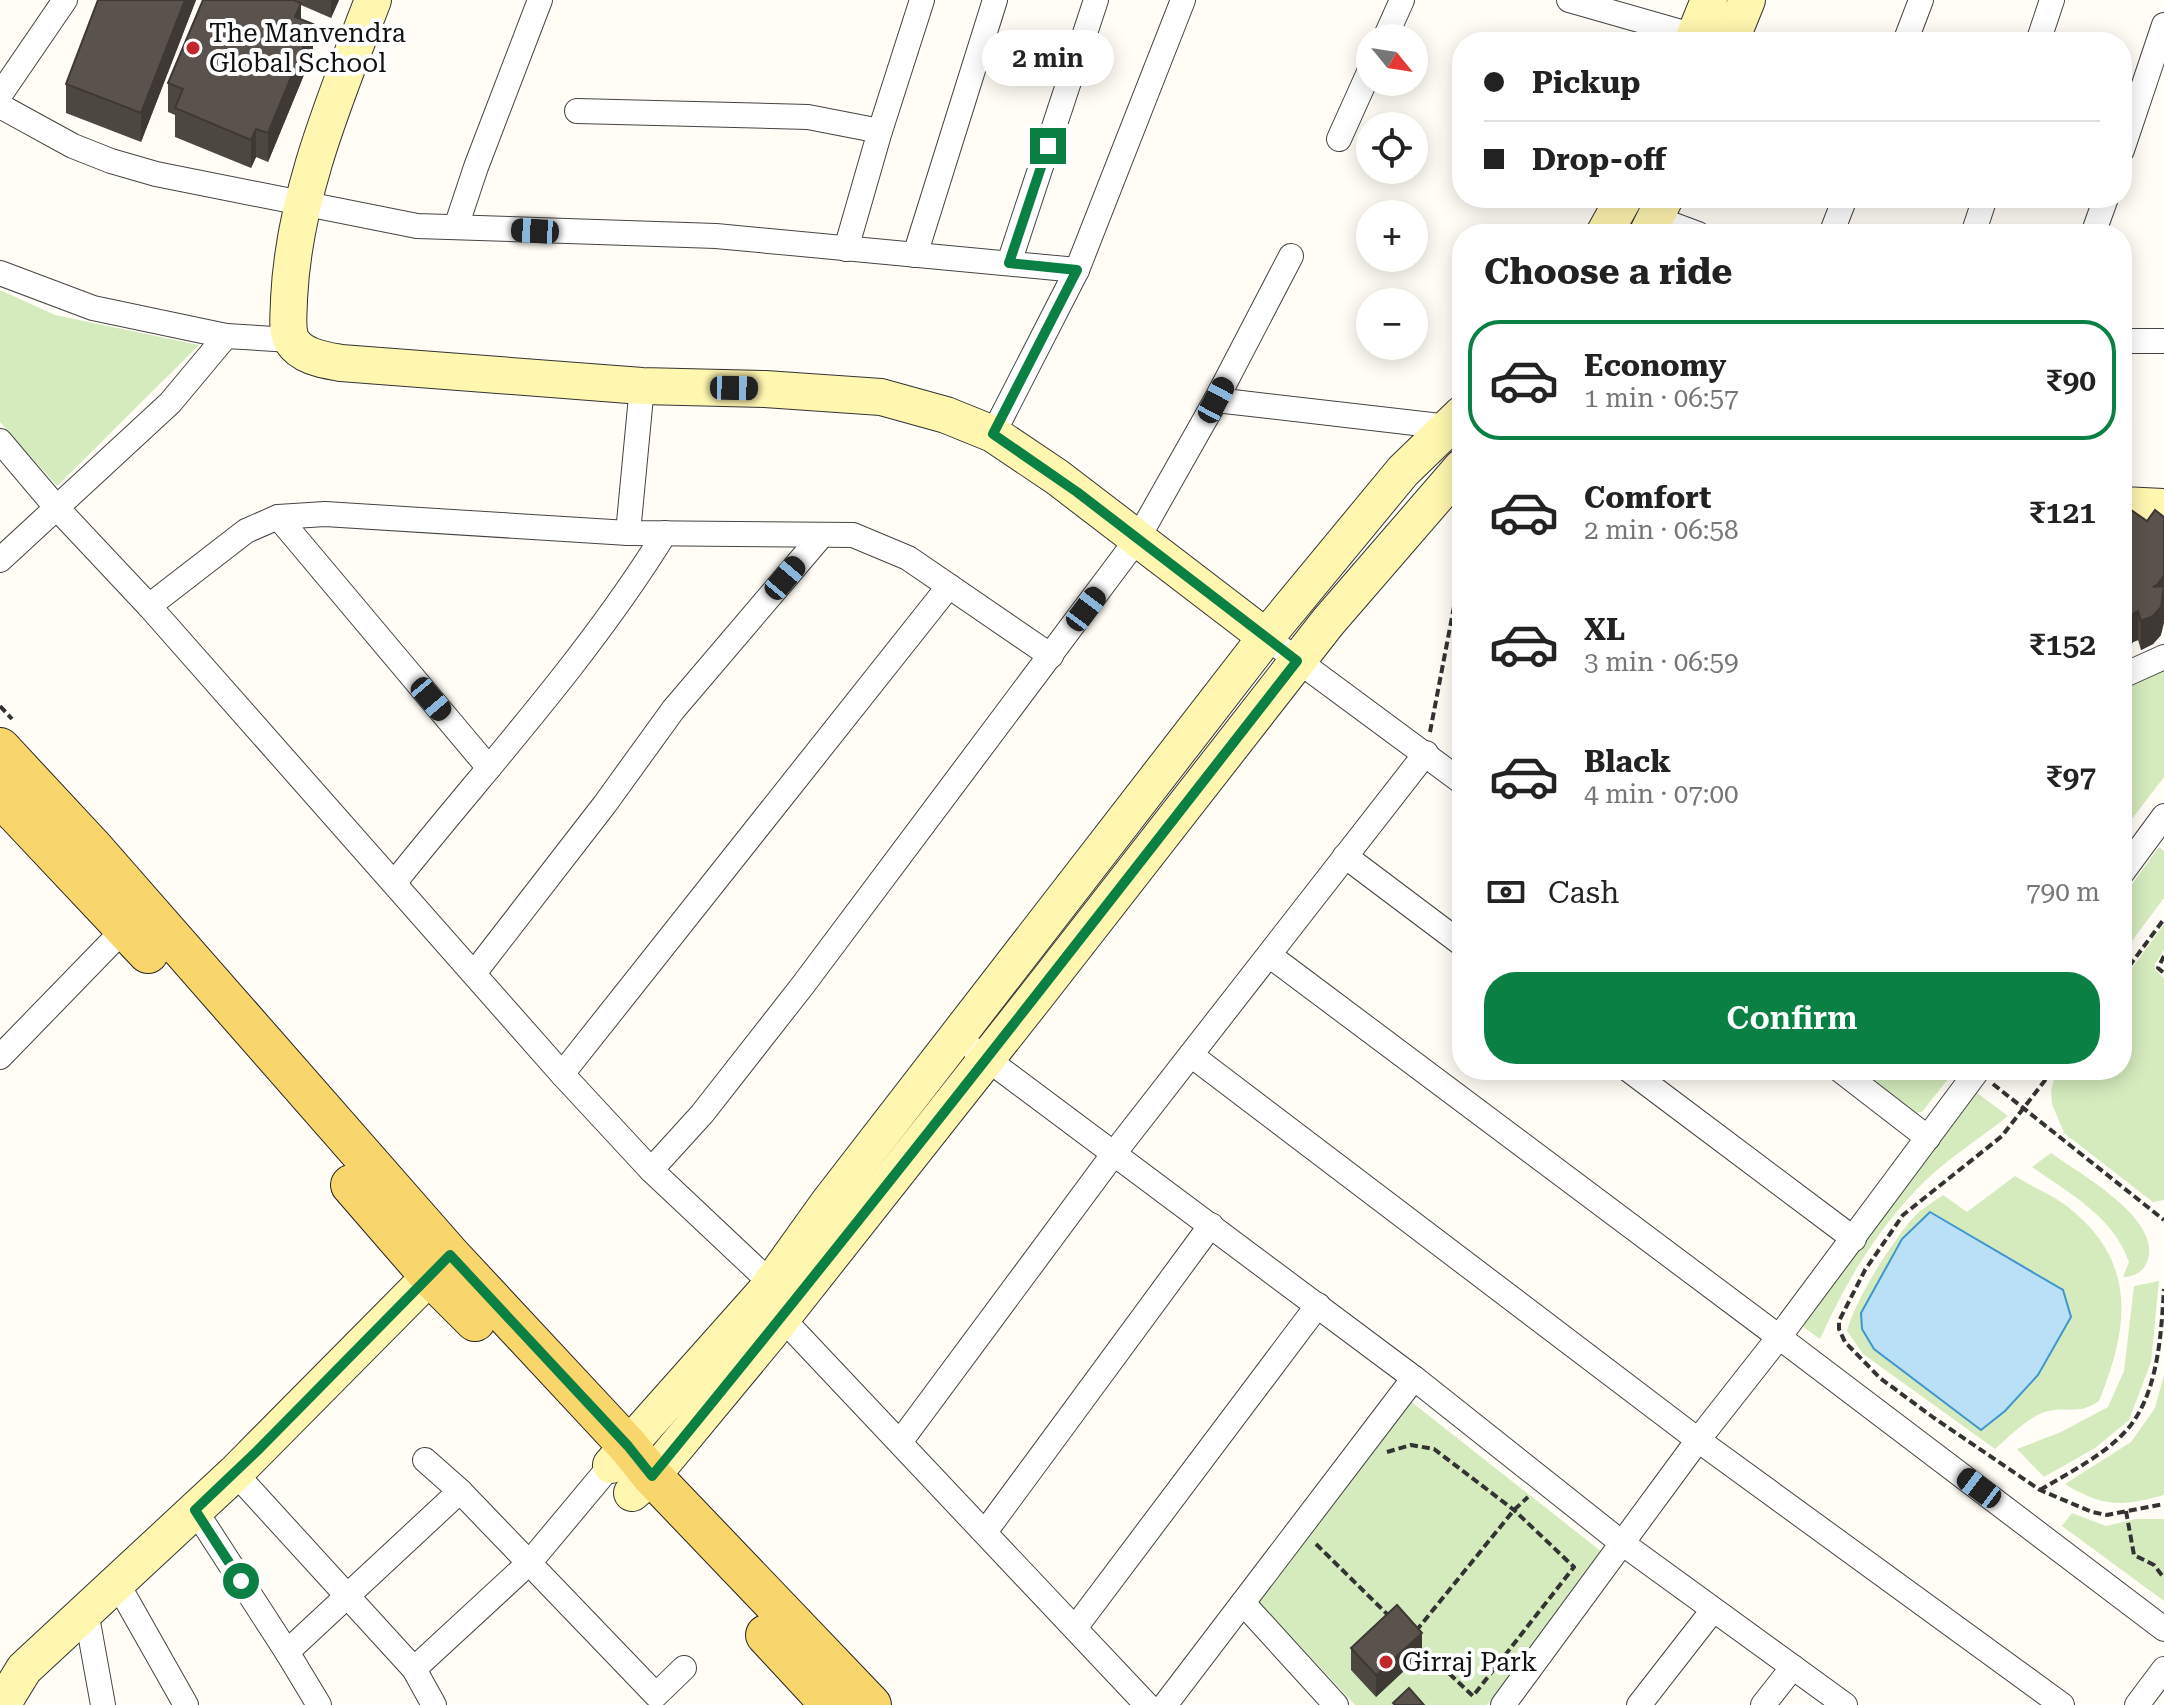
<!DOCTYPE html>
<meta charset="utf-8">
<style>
body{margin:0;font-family:"Roboto Serif",serif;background:#f6f6f6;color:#222;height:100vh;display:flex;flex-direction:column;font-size:30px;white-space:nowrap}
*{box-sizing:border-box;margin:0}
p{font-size:26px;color:#767676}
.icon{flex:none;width:44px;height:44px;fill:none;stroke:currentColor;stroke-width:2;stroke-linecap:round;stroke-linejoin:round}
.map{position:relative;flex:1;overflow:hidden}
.side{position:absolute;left:1452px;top:224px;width:680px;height:856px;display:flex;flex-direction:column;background:#fff;border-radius:32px;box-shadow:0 4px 20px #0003}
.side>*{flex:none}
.banner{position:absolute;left:1452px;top:32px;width:680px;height:176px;border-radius:32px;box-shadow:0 4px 20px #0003;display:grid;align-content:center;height:176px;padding:0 32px;background:#fff}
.needle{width:52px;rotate:120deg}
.fabs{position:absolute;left:1356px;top:24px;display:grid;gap:16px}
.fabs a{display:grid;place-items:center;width:72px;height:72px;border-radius:50%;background:#fff;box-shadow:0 4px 20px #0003;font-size:40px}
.end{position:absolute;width:36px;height:36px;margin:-18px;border:10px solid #0b8043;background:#fff;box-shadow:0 0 0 4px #fff}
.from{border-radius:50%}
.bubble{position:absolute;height:56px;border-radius:28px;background:#fff;box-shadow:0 4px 20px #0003;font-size:26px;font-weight:600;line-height:56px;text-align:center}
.car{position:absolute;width:24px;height:48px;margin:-24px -12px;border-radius:10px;box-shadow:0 0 6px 2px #0007;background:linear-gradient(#222 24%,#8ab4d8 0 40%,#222 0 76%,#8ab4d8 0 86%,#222 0)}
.banner b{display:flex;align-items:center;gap:28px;height:76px;font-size:30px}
.banner b+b{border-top:2px solid #e0e0e0}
.banner i{width:20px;height:20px;background:#222}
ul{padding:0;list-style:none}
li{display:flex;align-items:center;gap:24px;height:120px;margin:0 16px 12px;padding:0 16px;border:4px solid transparent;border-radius:32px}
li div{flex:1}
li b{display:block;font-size:30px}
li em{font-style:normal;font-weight:600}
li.selected{border-color:#0b8043}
li>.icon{width:72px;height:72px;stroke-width:1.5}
h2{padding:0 32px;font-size:36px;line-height:96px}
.pay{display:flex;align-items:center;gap:20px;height:88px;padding:0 32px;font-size:30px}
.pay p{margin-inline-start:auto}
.cta{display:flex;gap:16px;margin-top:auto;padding:16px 32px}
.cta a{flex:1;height:92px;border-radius:32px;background:#0b8043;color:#fff;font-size:32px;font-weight:600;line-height:92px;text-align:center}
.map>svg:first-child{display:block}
</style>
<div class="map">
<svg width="2164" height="1705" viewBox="0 0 2164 1705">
<rect width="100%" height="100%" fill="#fffdf5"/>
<g fill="#d5ebbd">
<polygon points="0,290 55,315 199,345 57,486 0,422"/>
<polygon points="2164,668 2164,777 2122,832 2122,684"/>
<polygon points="2159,847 2164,851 2164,898 2122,954 2122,898"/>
<polygon points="2164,924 2164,950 2155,964 2155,970 2164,978 2164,1200 2153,1202 2064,1133 2052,1104 2051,1090 2057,1070 2122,1070 2122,982"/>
<polygon points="1856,1070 1955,1070 1922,1112 1910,1114"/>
<path d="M1977,1093L2008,1116C1978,1140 1942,1162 1916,1190C1872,1237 1847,1281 1820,1339L1802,1326Z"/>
<path d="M2051,1153C2080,1174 2164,1220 2147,1262C2143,1272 2134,1277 2123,1277L2129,1262C2113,1216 2070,1194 2032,1167Z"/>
<path d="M2015,1176C2032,1187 2053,1195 2068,1207C2138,1262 2129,1327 2099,1401C2076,1417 2063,1404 2042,1413C2025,1420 2009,1437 1995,1449L1863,1354L1847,1331C1855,1300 1891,1243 1913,1218C1921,1209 1933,1202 1943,1195L1967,1212Z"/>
<polygon points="2159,1281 2151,1362 2129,1420 2095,1448 2044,1477 2017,1449 2061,1432 2108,1407 2124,1371 2134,1286"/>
<path d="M2164,1375V1495C2122,1507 2102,1507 2065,1484L2131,1442L2155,1408Z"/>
<polygon points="1409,1400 1602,1552 1487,1705 1355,1705 1258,1601"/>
<polygon points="2072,1513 2106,1526 2136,1519 2164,1519 2164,1601 2062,1526"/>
</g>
<polygon fill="#b9e0f7" stroke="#3f96cf" stroke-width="2" points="1930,1212 2063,1290 2071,1317 2038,1375 2005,1411 1981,1430 1874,1349 1862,1329 1861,1313 1902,1239"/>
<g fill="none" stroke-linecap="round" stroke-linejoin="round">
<g stroke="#444" stroke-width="26">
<g id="street">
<polyline points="1569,0 1709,40"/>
<polyline points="1385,38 1402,0"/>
<polyline points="1905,42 1921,0"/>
<polyline points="2038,42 2052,0"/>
<polyline points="0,95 65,0"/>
<polyline points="0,106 73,146 111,161 156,174 417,226 716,236 1077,270"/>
<polyline points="577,111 808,117 880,131 846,249"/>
<polyline points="880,131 922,0"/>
<polyline points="1339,139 1370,70"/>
<polyline points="2122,150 2164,25"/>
<polyline points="1655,218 1698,234"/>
<polyline points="456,227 476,167 540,0"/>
<polyline points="1831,234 1845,198"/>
<polyline points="1973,234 1985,198"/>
<polyline points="2093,234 2106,198"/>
<polyline points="915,255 995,0"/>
<polyline points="1009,263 1096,0"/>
<polyline points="0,273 93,308 226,336"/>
<polyline points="2122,341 2164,341"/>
<polyline points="642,386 628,533 853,535 908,558 1051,656"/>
<polyline points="1216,400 1291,256"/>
<polyline points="993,434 1077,270 1183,0"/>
<polyline points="0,441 56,507 149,606 246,531 278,517 325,514 628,533"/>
<polyline points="278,517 489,768"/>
<polyline points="0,560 170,403 226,336 291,340"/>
<polyline points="149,606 562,1074"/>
<polyline points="1266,637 1462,782"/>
<polyline points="2122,676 2164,657"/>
<polyline points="1345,856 1462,944"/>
<polyline points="2122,873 2164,816"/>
<path d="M395,882C487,767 587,659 665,533"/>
<polyline points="1269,955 1779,1337 1698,1440 1503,1705"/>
<polyline points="475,972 605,804 673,710 822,535"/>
<polyline points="975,1050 1414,1378 1622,1543 1845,1705"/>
<polyline points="1191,1055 1698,1440 2062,1705"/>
<polyline points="0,1057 132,921"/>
<polyline points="1629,1070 1854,1239"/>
<polyline points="1840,1070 1928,1138"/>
<polyline points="1978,1070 1779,1337 2164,1629"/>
<polyline points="651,1170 562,1074 949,586"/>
<polyline points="771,1283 651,1170 702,1114 803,985 1138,538 1216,400 1449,427"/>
<polyline points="782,1318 1147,1705"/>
<polyline points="900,1442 1115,1152 1426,753"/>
<polyline points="425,1460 460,1491 656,1695 684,1668"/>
<polyline points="235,1473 414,1669"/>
<polyline points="195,1510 287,1652"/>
<polyline points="985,1532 1211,1225"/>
<polyline points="117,1583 186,1705"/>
<polyline points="1243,1603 1336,1705"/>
<polyline points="86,1611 103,1705"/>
<polyline points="1075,1628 1318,1305"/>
<polyline points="319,1705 287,1652 460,1491"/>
<polyline points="434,1705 414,1669 530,1562 611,1465"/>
<polyline points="1165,1705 1414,1378"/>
<polyline points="1639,1705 1713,1610"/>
<polyline points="1763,1705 1793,1667"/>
<polyline points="2137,1705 2164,1669"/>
</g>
</g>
<g stroke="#333" stroke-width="38">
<g id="secondary">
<path d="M373,0C336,97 294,194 289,299C289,312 286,330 292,341C302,357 325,360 341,363L642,386L765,389L881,397L946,415L993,434L1057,477L1266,637"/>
<polyline points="1692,42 1709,0"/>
<polyline points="1730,42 1747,0"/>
<polyline points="1604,234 1624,198"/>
<polyline points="1647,234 1665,198"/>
<polyline points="2122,505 2164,507"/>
<polyline points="611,1465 764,1293 829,1202 1266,637 1403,471 1462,414"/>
<polyline points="632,1493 652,1476 767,1337 1037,995 1328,622 1462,467"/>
<polyline points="2,1705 24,1669 235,1473 449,1257"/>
</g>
</g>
<g stroke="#222" stroke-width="42">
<g id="primary">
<polyline points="0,748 94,849 450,1255 628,1446 652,1476 871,1705"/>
<polyline points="0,796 148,953"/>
<polyline points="351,1185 430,1276 475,1321"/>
<polyline points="766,1635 831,1705"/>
</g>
</g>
<g stroke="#333" stroke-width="4" stroke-dasharray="8 4" stroke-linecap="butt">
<polyline points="0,706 12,719"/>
<polyline points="1430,732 1462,565"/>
<polyline points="2164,956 2158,968 2164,973"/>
<polyline points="2122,976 2164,919"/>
<polyline points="2053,1070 2002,1136 1903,1215 1865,1270 1839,1321 1839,1329 1845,1342 1880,1378 1934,1418 2040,1490 2092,1512 2107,1515 2164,1504"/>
<polyline points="1993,1084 2164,1220"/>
<polyline points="1387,1452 1411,1445 1434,1449 1514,1510 1574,1567 1473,1696 1420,1646"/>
<path d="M2040,1490C2068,1473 2099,1458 2122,1435C2158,1400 2161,1336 2164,1289"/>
<polyline points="2126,1511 2134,1555 2154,1565 2164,1578"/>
<polyline points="1316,1544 1390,1617"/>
<polyline points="1416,1631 1514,1510 1528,1497"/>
</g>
<use href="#street" stroke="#fff" stroke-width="24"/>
<use href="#secondary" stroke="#fff6b0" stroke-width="36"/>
<use href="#primary" stroke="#f9d66b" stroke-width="40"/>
</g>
<g fill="#4d4742">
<polygon points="196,0 141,142 66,113 66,84"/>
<polygon points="203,0 339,0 331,18 301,5 301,19 313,53 268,162 256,157 251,168 175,137 175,115 168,112 168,83"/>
<polygon points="2122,509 2129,513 2161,635 2153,644 2141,650 2138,640 2133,642 2122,658"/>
<polygon points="1351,1648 1422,1654 1376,1697 1351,1670"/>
</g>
<g fill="#3f3936">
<polygon points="185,0 196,0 141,142 141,113"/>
<polygon points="331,0 339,0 331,18"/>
<polygon points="301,3 301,32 295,17"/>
<polygon points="313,24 313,53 268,162 268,133"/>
<polygon points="256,129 256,157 251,168 251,140"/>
<polygon points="2164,575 2164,623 2161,635 2153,644 2141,650 2141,621 2153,587"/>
<polygon points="2138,611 2138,640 2133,642 2122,658 2122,630 2133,614"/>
<polygon points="1422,1633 1422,1654 1376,1697 1376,1675"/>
</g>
<g fill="#5a524d" stroke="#3f3936" stroke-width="2">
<polygon points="98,0 185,0 141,113 66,84"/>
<polygon points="203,0 293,0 301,3 295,17 313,24 268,133 256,129 251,140 175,108 183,89 168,83"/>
<polygon points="2122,509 2129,513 2131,510 2147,521 2155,510 2164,517 2164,575 2157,585 2153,587 2164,586 2161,607 2153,616 2141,621 2138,611 2133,614 2122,630"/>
<polygon points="1397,1605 1422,1633 1376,1675 1351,1648"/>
<polygon points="1409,1688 1424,1705 1395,1705 1393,1703"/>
</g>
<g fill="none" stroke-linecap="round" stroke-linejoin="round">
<path stroke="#0b8043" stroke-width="10" d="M241,1581L195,1510L257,1451L450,1255L628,1446L652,1476C872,1208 1084,934 1297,661L1077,492L993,434L1077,270L1009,263L1048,146"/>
</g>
<g fill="#c4262e" stroke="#fff" stroke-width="3">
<circle cx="193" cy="48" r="8"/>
<circle cx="1386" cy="1662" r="8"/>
</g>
<g text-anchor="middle" stroke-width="8" stroke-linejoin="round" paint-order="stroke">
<g font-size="26" fill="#111" stroke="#fff" text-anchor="start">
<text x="209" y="42">The Manvendra<tspan x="209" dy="30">Global School</tspan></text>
<text x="1402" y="1671">Girraj Park</text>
</g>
</g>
</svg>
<div class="fabs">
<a><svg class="needle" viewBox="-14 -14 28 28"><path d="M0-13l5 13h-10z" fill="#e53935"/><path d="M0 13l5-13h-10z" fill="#767676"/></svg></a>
<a><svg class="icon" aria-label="locate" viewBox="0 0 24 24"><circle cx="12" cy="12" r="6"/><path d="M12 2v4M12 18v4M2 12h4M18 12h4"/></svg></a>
<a>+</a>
<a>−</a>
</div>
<i class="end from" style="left:241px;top:1581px"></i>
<i class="end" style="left:1048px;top:146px"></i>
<div class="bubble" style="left:982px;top:30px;width:132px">2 min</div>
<i class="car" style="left:535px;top:231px;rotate:273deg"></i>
<i class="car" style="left:734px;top:388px;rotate:91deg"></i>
<i class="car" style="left:1216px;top:400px;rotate:28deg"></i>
<i class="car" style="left:785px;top:578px;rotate:40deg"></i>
<i class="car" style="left:1086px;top:609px;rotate:37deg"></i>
<i class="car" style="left:431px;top:699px;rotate:140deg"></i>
<i class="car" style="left:1979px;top:1488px;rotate:307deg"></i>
<div class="banner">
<b><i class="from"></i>Pickup</b>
<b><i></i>Drop-off</b>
</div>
<section class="side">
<h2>Choose a ride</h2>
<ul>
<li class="selected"><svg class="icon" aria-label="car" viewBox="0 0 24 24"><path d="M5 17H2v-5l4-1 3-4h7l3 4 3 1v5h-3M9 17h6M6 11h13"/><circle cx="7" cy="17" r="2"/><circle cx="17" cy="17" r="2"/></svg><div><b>Economy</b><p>1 min · 06:57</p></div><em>₹90</em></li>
<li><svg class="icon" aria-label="car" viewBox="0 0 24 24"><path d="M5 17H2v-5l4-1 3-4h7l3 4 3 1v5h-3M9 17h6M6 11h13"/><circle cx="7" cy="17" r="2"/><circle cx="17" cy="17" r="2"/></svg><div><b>Comfort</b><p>2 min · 06:58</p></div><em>₹121</em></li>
<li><svg class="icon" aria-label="car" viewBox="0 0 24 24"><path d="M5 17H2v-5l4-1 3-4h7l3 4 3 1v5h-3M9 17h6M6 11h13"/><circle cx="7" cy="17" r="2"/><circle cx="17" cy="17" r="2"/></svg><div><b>XL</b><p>3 min · 06:59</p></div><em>₹152</em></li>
<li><svg class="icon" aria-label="car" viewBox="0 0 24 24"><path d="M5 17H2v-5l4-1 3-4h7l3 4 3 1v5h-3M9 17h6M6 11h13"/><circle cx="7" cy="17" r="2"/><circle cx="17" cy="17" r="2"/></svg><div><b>Black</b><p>4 min · 07:00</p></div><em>₹97</em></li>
</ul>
<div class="pay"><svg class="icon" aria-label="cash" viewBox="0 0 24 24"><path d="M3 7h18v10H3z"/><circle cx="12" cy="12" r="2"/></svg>Cash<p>790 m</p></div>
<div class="cta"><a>Confirm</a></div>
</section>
</div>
